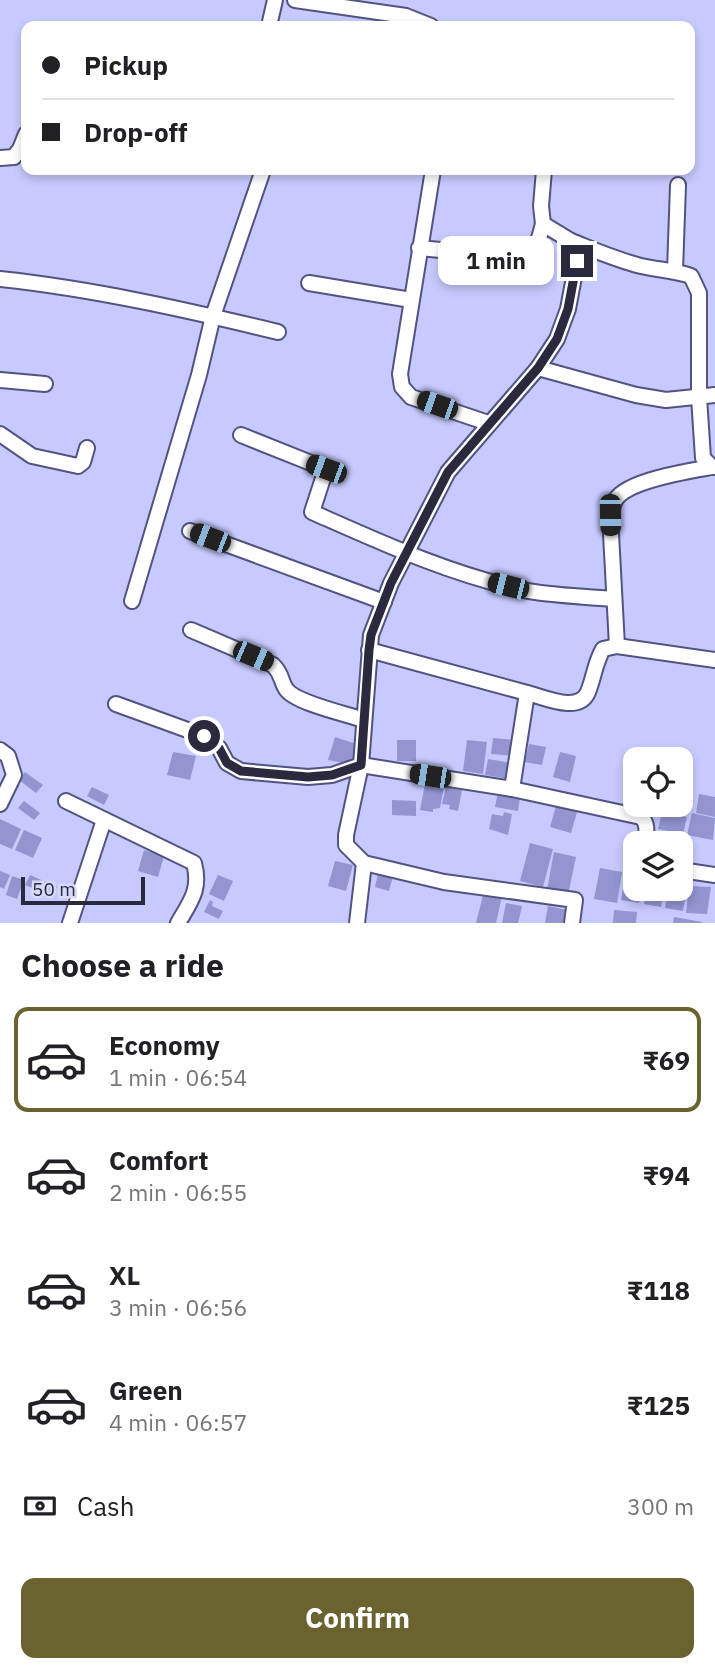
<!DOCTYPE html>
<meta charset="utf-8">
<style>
body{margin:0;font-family:"IBM Plex Sans",sans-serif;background:#f6f6f6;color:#202124;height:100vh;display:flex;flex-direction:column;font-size:26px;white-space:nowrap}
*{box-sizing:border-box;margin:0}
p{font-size:23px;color:#757577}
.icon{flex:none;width:38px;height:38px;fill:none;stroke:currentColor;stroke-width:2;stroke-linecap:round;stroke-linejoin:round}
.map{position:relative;height:923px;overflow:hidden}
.drawer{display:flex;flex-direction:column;background:#fff;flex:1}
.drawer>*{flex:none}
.hud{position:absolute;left:21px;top:21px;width:674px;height:154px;border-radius:14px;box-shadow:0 4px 10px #0003;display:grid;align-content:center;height:154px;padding:0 21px;background:#fff}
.buttons{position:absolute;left:623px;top:747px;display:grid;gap:14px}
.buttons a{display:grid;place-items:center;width:70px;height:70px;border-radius:14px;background:#fff;box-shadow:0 4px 10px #0003;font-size:35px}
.scale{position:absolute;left:21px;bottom:18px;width:124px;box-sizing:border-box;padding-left:7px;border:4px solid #292a3d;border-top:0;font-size:19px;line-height:24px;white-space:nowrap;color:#292a3d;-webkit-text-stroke:5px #d7d9f9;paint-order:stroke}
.end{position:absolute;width:32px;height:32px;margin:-16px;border:9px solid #292a3d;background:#fff;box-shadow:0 0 0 4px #fff}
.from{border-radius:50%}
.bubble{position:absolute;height:49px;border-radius:14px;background:#fff;box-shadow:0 4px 10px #0003;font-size:23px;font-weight:700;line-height:49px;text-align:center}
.car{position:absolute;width:21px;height:42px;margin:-21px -10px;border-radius:9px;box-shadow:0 0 5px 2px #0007;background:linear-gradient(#222 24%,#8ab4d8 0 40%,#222 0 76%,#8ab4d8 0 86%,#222 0)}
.hud b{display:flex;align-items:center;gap:24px;height:66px;font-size:26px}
.hud b+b{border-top:2px solid #e0e0e0}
.hud i{width:18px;height:18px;background:#202124}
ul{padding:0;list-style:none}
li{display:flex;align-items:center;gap:21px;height:105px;margin:0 14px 10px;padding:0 7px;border:4px solid transparent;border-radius:14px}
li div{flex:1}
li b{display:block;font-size:26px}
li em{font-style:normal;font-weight:700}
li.on{border-color:#6a6330}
li>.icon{width:63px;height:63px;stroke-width:1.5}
h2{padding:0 21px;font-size:32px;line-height:84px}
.pay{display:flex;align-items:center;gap:18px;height:77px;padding:0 21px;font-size:26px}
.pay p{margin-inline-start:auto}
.cta{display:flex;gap:14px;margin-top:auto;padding:14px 21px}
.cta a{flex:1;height:80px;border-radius:14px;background:#6a6330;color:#fff;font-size:28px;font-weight:700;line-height:80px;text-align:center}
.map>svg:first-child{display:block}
</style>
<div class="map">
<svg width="715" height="923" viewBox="0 0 715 923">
<rect width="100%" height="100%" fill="#c7cafe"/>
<g fill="#9295d0">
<polygon points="335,737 359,745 354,762 349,760 348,764 328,760"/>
<polygon points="493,738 516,740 515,756 491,754"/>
<rect x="397" y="740" width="19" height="21"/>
<polygon points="467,740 487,742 483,774 463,771"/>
<polygon points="529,744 546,747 542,765 525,762"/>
<polygon points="173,752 196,756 190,780 167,775"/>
<polygon points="560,752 576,756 570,782 553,777"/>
<polygon points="488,759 512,763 509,779 485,775"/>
<polygon points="25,772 43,785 36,793 19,780"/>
<polygon points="425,784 444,787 440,808 433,809 433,812 420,810"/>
<polygon points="92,787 109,795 104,805 87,796"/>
<polygon points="446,787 462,790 458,811 449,809 450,805 442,804"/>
<polygon points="498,792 520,797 518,811 495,807"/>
<polygon points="681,792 692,793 688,813 661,808 661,805 681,805"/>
<polygon points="699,794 715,797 715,817 696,813"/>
<polygon points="392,800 416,801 416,816 392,815"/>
<polygon points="24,801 40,813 34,820 18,808"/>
<polygon points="556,806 577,812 571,833 550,827"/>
<polygon points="504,812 512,814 508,835 489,829 492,814 503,816"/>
<polygon points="662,812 687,817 683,834 658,829"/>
<polygon points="692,813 715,818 713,840 687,835"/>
<polygon points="0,819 21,829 12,849 0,844"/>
<polygon points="24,830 42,838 33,858 15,850"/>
<polygon points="655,836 683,841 683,844 653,844"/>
<polygon points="530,843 553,849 543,887 520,881"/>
<polygon points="144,850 164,856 158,877 138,871"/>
<polygon points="554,852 576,857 568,895 547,890"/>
<polygon points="335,861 353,865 346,891 328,886"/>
<polygon points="627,865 635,867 635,889 641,889 639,903 621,900"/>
<polygon points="600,868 622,872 617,903 594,899"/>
<polygon points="379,869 394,872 389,891 375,887"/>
<polygon points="0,871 10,875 4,889 0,887"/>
<polygon points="681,874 689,876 683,911 665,908 668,889 681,889"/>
<polygon points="30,875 57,887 52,896 25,885"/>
<polygon points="218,875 233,881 224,901 209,894"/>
<polygon points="12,876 24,880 17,899 6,895"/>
<polygon points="689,886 711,887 707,914 686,913"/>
<polygon points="647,889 664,889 661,907 644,904"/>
<polygon points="484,891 502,896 496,923 476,923"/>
<polygon points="210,900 213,902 212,906 223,911 219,919 204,912"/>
<polygon points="506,903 522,906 518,923 502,923"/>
<polygon points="548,906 567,910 565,923 545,923"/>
<polygon points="614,910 637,912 636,923 613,923"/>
<polygon points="674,917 702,922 702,923 673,923"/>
</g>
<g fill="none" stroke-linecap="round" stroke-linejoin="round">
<g stroke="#525380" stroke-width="18">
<g id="minor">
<polyline points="295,0 406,16 431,26"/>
<polyline points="269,26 275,0"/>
<polyline points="0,158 14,157 20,149 26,134"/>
<polyline points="433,170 400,374 402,387 411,397 488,423"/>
<polyline points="544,170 541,206 543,224 571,241 577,261 568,309 557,339 538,368 448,472 391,583 371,635 361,765 346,835 346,845 364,863 444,882 575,900 572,923"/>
<path d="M571,241C594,250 617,260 641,266C658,270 674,270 691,276L699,293V397L703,458L712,467H715"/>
<path d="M419,248L515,257C538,252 537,245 543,224"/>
<polyline points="675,271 678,185"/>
<path d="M0,279C94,289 187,310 278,332"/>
<polyline points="309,283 411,300"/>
<polyline points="538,368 636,395 666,400 715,395"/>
<polyline points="0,380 45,384"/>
<polyline points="0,434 32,456 78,466 83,462 87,448"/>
<path d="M241,435L326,469L312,512C380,542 449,574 523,590C552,596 583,596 613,599"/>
<polyline points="190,531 384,602"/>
<polyline points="132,601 199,375 213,316 263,170"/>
<path d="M191,630L273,665C283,675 280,680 286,689C295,703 347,714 364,720"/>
<path d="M617,646L610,515C612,510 613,503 616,499C629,480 689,471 712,467"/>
<path d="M527,693C544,697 579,714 588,692C594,677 595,663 603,649L617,646L715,660"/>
<polyline points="116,704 204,736 219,748 227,763 241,771 308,777 332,775 361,765 512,789 527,693 369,650"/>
<polyline points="0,750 8,756 14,775 0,804"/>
<path d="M512,789L641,817C649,824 646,834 645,844"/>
<path d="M66,801L194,863C201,889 191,901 178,923"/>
<polyline points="681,870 715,875"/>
<polyline points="70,923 104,820"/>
<polyline points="357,923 364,863"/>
</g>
</g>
<use href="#minor" stroke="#fff" stroke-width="14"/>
</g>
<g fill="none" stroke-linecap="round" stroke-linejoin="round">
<polyline stroke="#292a3d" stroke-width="9" points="204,736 219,748 227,763 241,771 308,777 332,775 361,765 369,650 371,635 391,583 448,472 538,368 557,339 568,309 577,261"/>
</g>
</svg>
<div class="buttons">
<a><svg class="icon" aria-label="locate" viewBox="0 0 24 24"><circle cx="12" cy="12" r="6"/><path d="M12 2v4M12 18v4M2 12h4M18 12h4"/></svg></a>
<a><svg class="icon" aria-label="layers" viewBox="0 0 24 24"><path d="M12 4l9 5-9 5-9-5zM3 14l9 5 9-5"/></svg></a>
</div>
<div class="scale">50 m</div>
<i class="end from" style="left:204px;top:736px"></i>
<i class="end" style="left:577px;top:261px"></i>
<div class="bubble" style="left:438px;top:236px;width:116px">1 min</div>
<i class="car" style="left:437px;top:405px;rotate:289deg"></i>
<i class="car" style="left:326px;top:469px;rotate:290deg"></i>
<i class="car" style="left:610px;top:515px;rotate:179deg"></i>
<i class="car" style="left:210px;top:538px;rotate:291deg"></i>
<i class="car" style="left:508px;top:586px;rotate:284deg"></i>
<i class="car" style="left:253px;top:656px;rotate:113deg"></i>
<i class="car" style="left:430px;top:776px;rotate:279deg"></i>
<div class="hud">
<b><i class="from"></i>Pickup</b>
<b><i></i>Drop-off</b>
</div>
</div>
<section class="drawer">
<h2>Choose a ride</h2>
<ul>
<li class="on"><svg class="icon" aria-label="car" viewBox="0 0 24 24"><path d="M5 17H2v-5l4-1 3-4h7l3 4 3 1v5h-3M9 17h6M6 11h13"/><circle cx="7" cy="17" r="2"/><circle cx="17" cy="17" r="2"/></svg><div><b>Economy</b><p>1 min · 06:54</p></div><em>₹69</em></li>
<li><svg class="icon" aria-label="car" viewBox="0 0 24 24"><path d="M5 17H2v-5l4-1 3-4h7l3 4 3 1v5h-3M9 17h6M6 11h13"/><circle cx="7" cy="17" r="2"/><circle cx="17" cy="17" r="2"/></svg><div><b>Comfort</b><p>2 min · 06:55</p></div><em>₹94</em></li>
<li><svg class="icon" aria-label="car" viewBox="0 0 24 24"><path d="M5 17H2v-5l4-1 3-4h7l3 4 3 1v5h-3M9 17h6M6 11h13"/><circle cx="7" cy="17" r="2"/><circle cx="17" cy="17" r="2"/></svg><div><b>XL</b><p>3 min · 06:56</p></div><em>₹118</em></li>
<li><svg class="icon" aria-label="car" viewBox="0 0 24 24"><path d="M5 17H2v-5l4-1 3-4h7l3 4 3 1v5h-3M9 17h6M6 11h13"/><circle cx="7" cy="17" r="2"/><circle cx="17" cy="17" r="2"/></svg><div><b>Green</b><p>4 min · 06:57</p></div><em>₹125</em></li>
</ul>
<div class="pay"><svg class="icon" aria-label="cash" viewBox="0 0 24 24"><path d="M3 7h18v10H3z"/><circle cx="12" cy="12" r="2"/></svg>Cash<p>300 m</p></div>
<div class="cta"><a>Confirm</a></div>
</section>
